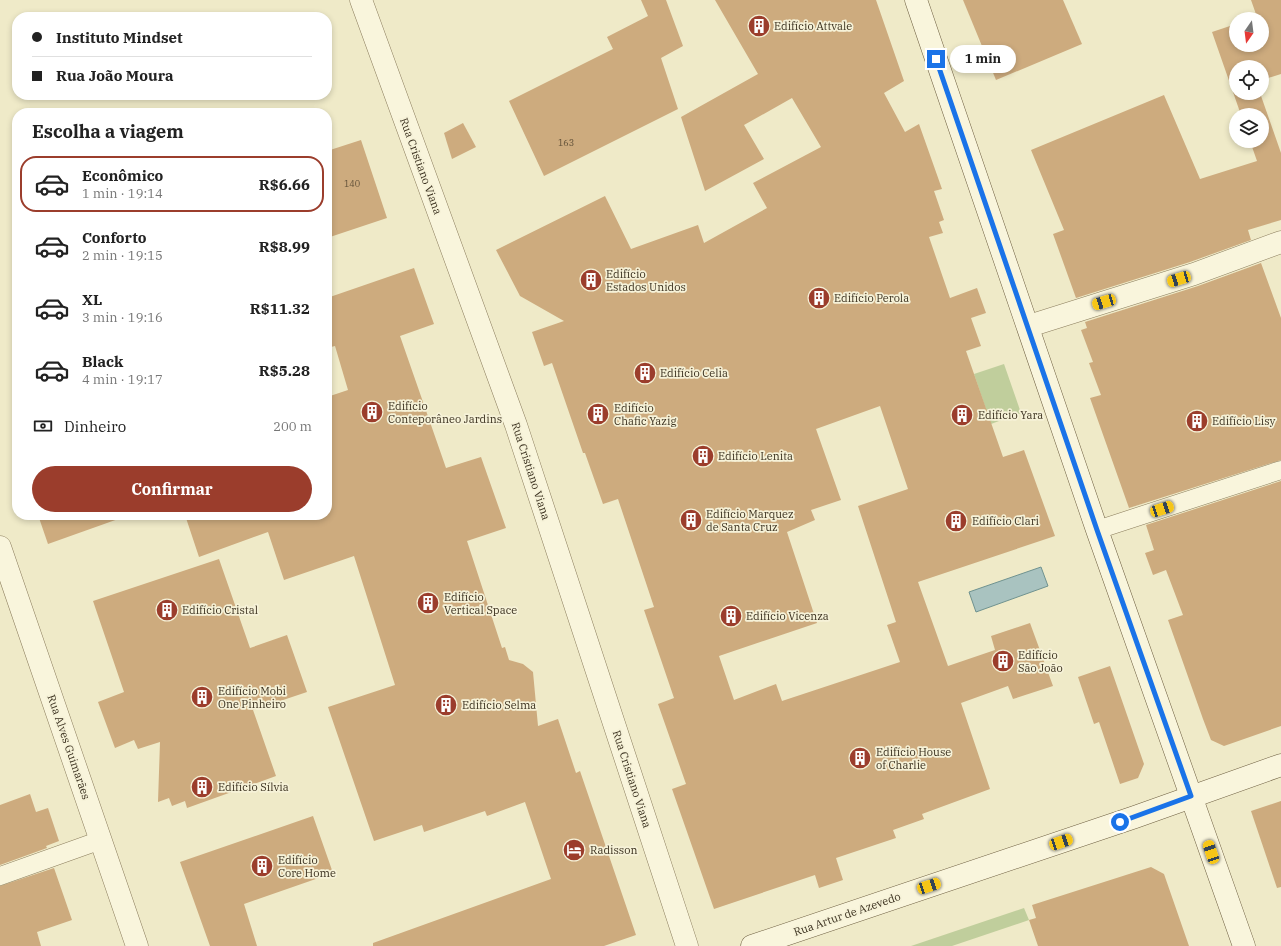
<!DOCTYPE html>
<html lang="pt">
<meta charset="utf-8">
<style>
body{margin:0;font-family:"IBM Plex Serif",serif;background:#f2f2f2;color:#222;height:100vh;display:flex;flex-direction:column;font-size:15px;white-space:nowrap}
*{box-sizing:border-box;margin:0}
p{font-size:13px;color:#767676}
.icon{flex:none;width:22px;height:22px;fill:none;stroke:currentColor;stroke-width:2;stroke-linecap:round;stroke-linejoin:round}
.map{position:relative;flex:1;overflow:hidden}
.panel{position:absolute;left:12px;top:108px;width:320px;height:412px;display:flex;flex-direction:column;background:#fff;border-radius:16px;box-shadow:0 2px 6px #0003}
.panel>*{flex:none}
.banner{position:absolute;left:12px;top:12px;width:320px;height:88px;border-radius:16px;box-shadow:0 2px 6px #0003;display:grid;align-content:center;height:88px;padding:0 20px;background:#fff}
.needle{width:26px;rotate:194deg}
.controls{position:absolute;left:1229px;top:12px;display:grid;gap:8px}
.controls a{display:grid;place-items:center;width:40px;height:40px;border-radius:50%;background:#fff;box-shadow:0 2px 6px #0003;font-size:20px}
.end{position:absolute;width:18px;height:18px;margin:-9px;border:5px solid #1a73e8;background:#fff;box-shadow:0 0 0 2px #fff}
.from{border-radius:50%}
.bubble{position:absolute;height:28px;border-radius:14px;background:#fff;box-shadow:0 2px 6px #0003;font-size:13px;font-weight:700;line-height:28px;text-align:center}
.car{position:absolute;width:12px;height:24px;margin:-12px -6px;border-radius:5px;box-shadow:0 0 3px 1px #0007;background:linear-gradient(#f5c518 24%,#345 0 40%,#f5c518 0 76%,#345 0 86%,#f5c518 0)}
.banner b{display:flex;align-items:center;gap:14px;height:38px;font-size:15px}
.banner b+b{border-top:1px solid #e0e0e0}
.banner i{width:10px;height:10px;background:#222}
ul{padding:0;list-style:none}
li{display:flex;align-items:center;gap:12px;height:56px;margin:0 8px 6px;padding:0 12px;border:2px solid transparent;border-radius:16px}
li div{flex:1}
li b{display:block;font-size:15px}
li em{font-style:normal;font-weight:700}
li.selected{border-color:#9b3d2c}
li>.icon{width:36px;height:36px;stroke-width:1.5}
h2{padding:0 20px;font-size:18px;line-height:48px}
.pay{display:flex;align-items:center;gap:10px;height:44px;padding:0 20px;font-size:15px}
.pay p{margin-inline-start:auto}
.button{display:flex;gap:8px;margin-top:auto;padding:8px 20px}
.button a{flex:1;height:46px;border-radius:24px;background:#9b3d2c;color:#fff;font-size:16px;font-weight:700;line-height:46px;text-align:center}
.map>svg:first-child{display:block}
</style>
<div class="map">
<svg width="1281" height="946" viewBox="0 0 1281 946">
<rect width="100%" height="100%" fill="#efeac8"/>
<g fill="#c0ce9c">
<polygon points="1004,364 1021,413 991,424 974,374"/>
<polygon points="1024,908 1029,920 952,946 911,946"/>
</g>
<polygon fill="#a9c3c0" stroke="#6f928f" points="1041,567 1048,586 976,612 969,592"/>
<g fill="#cdab7e" fill-rule="evenodd">
<polygon points="641,0 666,0 683,46 661,58 678,109 544,176 509,101 613,49 607,37 648,16"/>
<path d="M715,0H876L904,81L884,93L905,132L919,124L942,189L934,191L944,220L939,222L943,233L929,237L950,298L977,288L986,313L971,318L981,346L966,351L1003,457L1024,450L1055,536L918,582L948,666L995,650L991,636L1030,623L1053,686L1013,699L1008,686L961,703L990,789L922,814L924,819L893,830L896,838L836,858L843,880L819,888L815,875L714,909L672,789L686,784L658,704L674,698L644,610L654,607L618,499L603,504L585,453H583L552,363L544,366L532,332L564,321L520,296L496,250L605,196L631,249L698,225L704,243L767,208L753,183L821,147L792,98L744,125L764,159L705,191L681,117L758,74ZM880,406L908,489L858,506L896,622L887,625L900,662L782,701L776,684L734,700L719,656L817,623L787,532L815,520L811,510L841,500L816,429Z"/>
<polygon points="963,0 1063,0 1082,44 996,80"/>
<polygon points="1251,0 1281,0 1281,74 1262,80 1262,67 1236,67 1236,93 1260,93 1281,153 1281,220 1248,230 1251,240 1190,262 1076,298 1053,234 1064,230 1031,150 1164,95 1200,179 1257,161 1250,141 1262,141 1262,115 1241,115 1212,32 1236,24 1236,45 1262,45 1262,19 1250,19 1257,17"/>
<polygon points="463,123 476,147 452,159 444,133"/>
<polygon points="361,140 387,218 327,238 327,151"/>
<polygon points="1261,263 1281,318 1281,460 1129,508 1090,398 1101,395 1089,363 1093,362 1081,330 1087,328 1085,322 1198,286"/>
<polygon points="414,268 434,324 400,336 446,468 481,457 506,528 467,541 502,648 505,647 509,660 523,664 533,672 538,726 558,719 576,773 580,771 636,935 604,946 373,946 373,943 551,879 525,802 487,816 485,811 424,832 422,825 374,841 328,707 395,685 354,556 284,580 268,532 199,557 185,515 327,515 327,397 348,390 335,346 327,348 327,298"/>
<polygon points="1281,481 1281,726 1224,746 1211,740 1203,719 1168,620 1183,615 1166,570 1153,575 1145,553 1154,550 1146,525"/>
<polygon points="38,515 120,515 121,518 48,544"/>
<polygon points="219,559 250,648 287,635 307,692 253,710 276,776 187,808 185,801 172,806 169,798 158,802 160,742 138,749 134,740 115,748 98,702 124,692 93,601"/>
<polygon points="1110,666 1144,764 1138,778 1120,784 1099,722 1094,724 1078,677"/>
<polygon points="30,794 36,812 48,808 59,841 46,846 47,848 0,865 0,805"/>
<polygon points="1281,801 1281,887 1277,888 1251,811"/>
<polygon points="313,816 333,873 244,904 257,946 210,946 180,862"/>
<polygon points="1151,867 1164,874 1189,946 1038,946 1029,920 1036,918 1032,905"/>
<polygon points="54,868 72,920 37,932 41,946 0,946 0,886"/>
</g>
<g fill="none" stroke-linecap="round" stroke-linejoin="round">
<g stroke="#8b7d5d" stroke-width="19">
<g id="lane">
<polyline points="1097,530 1281,470"/>
<polyline points="0,876 101,840"/>
</g>
</g>
<g stroke="#8b7d5d" stroke-width="23">
<g id="street">
<polyline points="361,0 516,425 687,946"/>
<polyline points="1029,326 1194,274 1281,242"/>
<polyline points="0,547 137,946"/>
</g>
</g>
<g stroke="#6d5e40" stroke-width="23">
<g id="secondary">
<polyline points="916,0 1097,530 1244,946"/>
<polyline points="752,946 1135,817 1281,765"/>
</g>
</g>
<use href="#lane" stroke="#f9f5dc" stroke-width="18"/>
<use href="#street" stroke="#f9f5dc" stroke-width="22"/>
<use href="#secondary" stroke="#f9f5dc" stroke-width="22"/>
</g>
<g fill="none" stroke-linecap="round" stroke-linejoin="round">
<polyline stroke="#1a73e8" stroke-width="5" points="936,59 1097,530 1191,796 1120,822"/>
</g>
<defs>
<g id="building-disc" transform="scale(1.15)"><circle r="9.5" fill="#9b3d2c" stroke="#f6f2d8"/><path d="M-4-6H4V6H1V3H-1V6H-4ZM-2.5-4.3h1.7v1.8h-1.7ZM.8-4.3h1.7v1.8H.8ZM-2.5-1h1.7V.8h-1.7ZM.8-1h1.7V.8H.8Z" fill="#fff"/></g>
<g id="hotel-disc" transform="scale(1.15)"><circle r="9.5" fill="#9b3d2c" stroke="#f6f2d8"/><path d="M-6-4.5h1.5V1H6V5H4.5V3h-9V5H-6ZM-4 0a1.8 1.8 0 1 1 3.6 0ZM.5 0V-2.5h3Q6-2.5 6 0Z" fill="#fff"/></g>
</defs>
<g fill-rule="evenodd">
<use href="#building-disc" x="759" y="26"/>
<use href="#building-disc" x="591" y="280"/>
<use href="#building-disc" x="819" y="298"/>
<use href="#building-disc" x="645" y="373"/>
<use href="#building-disc" x="372" y="412"/>
<use href="#building-disc" x="598" y="414"/>
<use href="#building-disc" x="962" y="415"/>
<use href="#building-disc" x="1197" y="421"/>
<use href="#building-disc" x="703" y="456"/>
<use href="#building-disc" x="691" y="520"/>
<use href="#building-disc" x="956" y="521"/>
<use href="#building-disc" x="428" y="603"/>
<use href="#building-disc" x="167" y="610"/>
<use href="#building-disc" x="731" y="616"/>
<use href="#building-disc" x="1003" y="661"/>
<use href="#building-disc" x="202" y="697"/>
<use href="#building-disc" x="446" y="705"/>
<use href="#building-disc" x="860" y="758"/>
<use href="#building-disc" x="202" y="787"/>
<use href="#hotel-disc" x="574" y="850"/>
<use href="#building-disc" x="262" y="866"/>
</g>
<g text-anchor="middle" stroke-width="3.5" stroke-linejoin="round" paint-order="stroke">
<g font-size="9" fill="#605038">
<text x="566" y="146">163</text>
<text x="352" y="187">140</text>
</g>
<g font-size="11" fill="#3c3220" stroke="#f6f2d8" text-anchor="start">
<text x="774" y="30">Edifício Attvale</text>
<text x="606" y="278">Edifício<tspan x="606" dy="13">Estados Unidos</tspan></text>
<text x="834" y="302">Edifício Perola</text>
<text x="660" y="377">Edifício Celia</text>
<text x="388" y="410">Edifício<tspan x="388" dy="13">Conteporâneo Jardins</tspan></text>
<text x="614" y="412">Edifício<tspan x="614" dy="13">Chafic Yazig</tspan></text>
<text x="978" y="419">Edifício Yara</text>
<text x="1212" y="425">Edifício Lisy</text>
<text x="718" y="460">Edifício Lenita</text>
<text x="706" y="518">Edifício Marquez<tspan x="706" dy="13">de Santa Cruz</tspan></text>
<text x="972" y="525">Edifício Clari</text>
<text x="444" y="601">Edifício<tspan x="444" dy="13">Vertical Space</tspan></text>
<text x="182" y="614">Edifício Cristal</text>
<text x="746" y="620">Edifício Vicenza</text>
<text x="1018" y="659">Edifício<tspan x="1018" dy="13">São João</tspan></text>
<text x="218" y="695">Edifício Mobi<tspan x="218" dy="13">One Pinheiro</tspan></text>
<text x="462" y="709">Edifício Selma</text>
<text x="876" y="756">Edifício House<tspan x="876" dy="13">of Charlie</tspan></text>
<text x="218" y="791">Edifício Sílvia</text>
<text x="590" y="854">Radisson</text>
<text x="278" y="864">Edifício<tspan x="278" dy="13">Core Home</tspan></text>
</g>
<g font-size="11" fill="#3c3220" stroke="#f6f2d8">
<text transform="translate(421 166) rotate(70)" y="4">Rua Cristiano Viana</text>
<text transform="translate(531 471) rotate(72)" y="4">Rua Cristiano Viana</text>
<text transform="translate(69 747) rotate(71)" y="4">Rua Alves Guimarães</text>
<text transform="translate(632 779) rotate(72)" y="4">Rua Cristiano Viana</text>
<text transform="translate(847 914) rotate(-19)" y="4">Rua Artur de Azevedo</text>
</g>
</g>
</svg>
<div class="controls">
<a><svg class="needle" viewBox="-14 -14 28 28"><path d="M0-13l5 13h-10z" fill="#e53935"/><path d="M0 13l5-13h-10z" fill="#767676"/></svg></a>
<a><svg class="icon" aria-label="locate" viewBox="0 0 24 24"><circle cx="12" cy="12" r="6"/><path d="M12 2v4M12 18v4M2 12h4M18 12h4"/></svg></a>
<a><svg class="icon" aria-label="layers" viewBox="0 0 24 24"><path d="M12 4l9 5-9 5-9-5zM3 14l9 5 9-5"/></svg></a>
</div>
<i class="end from" style="left:1120px;top:822px"></i>
<i class="end" style="left:936px;top:59px"></i>
<div class="bubble" style="left:950px;top:45px;width:66px">1 min</div>
<i class="car" style="left:1179px;top:279px;rotate:253deg"></i>
<i class="car" style="left:1104px;top:302px;rotate:253deg"></i>
<i class="car" style="left:1162px;top:509px;rotate:72deg"></i>
<i class="car" style="left:1061px;top:842px;rotate:71deg"></i>
<i class="car" style="left:1211px;top:852px;rotate:341deg"></i>
<i class="car" style="left:929px;top:886px;rotate:72deg"></i>
<div class="banner">
<b><i class="from"></i>Instituto Mindset</b>
<b><i></i>Rua João Moura</b>
</div>
<section class="panel">
<h2>Escolha a viagem</h2>
<ul>
<li class="selected"><svg class="icon" aria-label="car" viewBox="0 0 24 24"><path d="M5 17H2v-5l4-1 3-4h7l3 4 3 1v5h-3M9 17h6M6 11h13"/><circle cx="7" cy="17" r="2"/><circle cx="17" cy="17" r="2"/></svg><div><b>Econômico</b><p>1 min · 19:14</p></div><em>R$6.66</em></li>
<li><svg class="icon" aria-label="car" viewBox="0 0 24 24"><path d="M5 17H2v-5l4-1 3-4h7l3 4 3 1v5h-3M9 17h6M6 11h13"/><circle cx="7" cy="17" r="2"/><circle cx="17" cy="17" r="2"/></svg><div><b>Conforto</b><p>2 min · 19:15</p></div><em>R$8.99</em></li>
<li><svg class="icon" aria-label="car" viewBox="0 0 24 24"><path d="M5 17H2v-5l4-1 3-4h7l3 4 3 1v5h-3M9 17h6M6 11h13"/><circle cx="7" cy="17" r="2"/><circle cx="17" cy="17" r="2"/></svg><div><b>XL</b><p>3 min · 19:16</p></div><em>R$11.32</em></li>
<li><svg class="icon" aria-label="car" viewBox="0 0 24 24"><path d="M5 17H2v-5l4-1 3-4h7l3 4 3 1v5h-3M9 17h6M6 11h13"/><circle cx="7" cy="17" r="2"/><circle cx="17" cy="17" r="2"/></svg><div><b>Black</b><p>4 min · 19:17</p></div><em>R$5.28</em></li>
</ul>
<div class="pay"><svg class="icon" aria-label="cash" viewBox="0 0 24 24"><path d="M3 7h18v10H3z"/><circle cx="12" cy="12" r="2"/></svg>Dinheiro<p>200 m</p></div>
<div class="button"><a>Confirmar</a></div>
</section>
</div>
